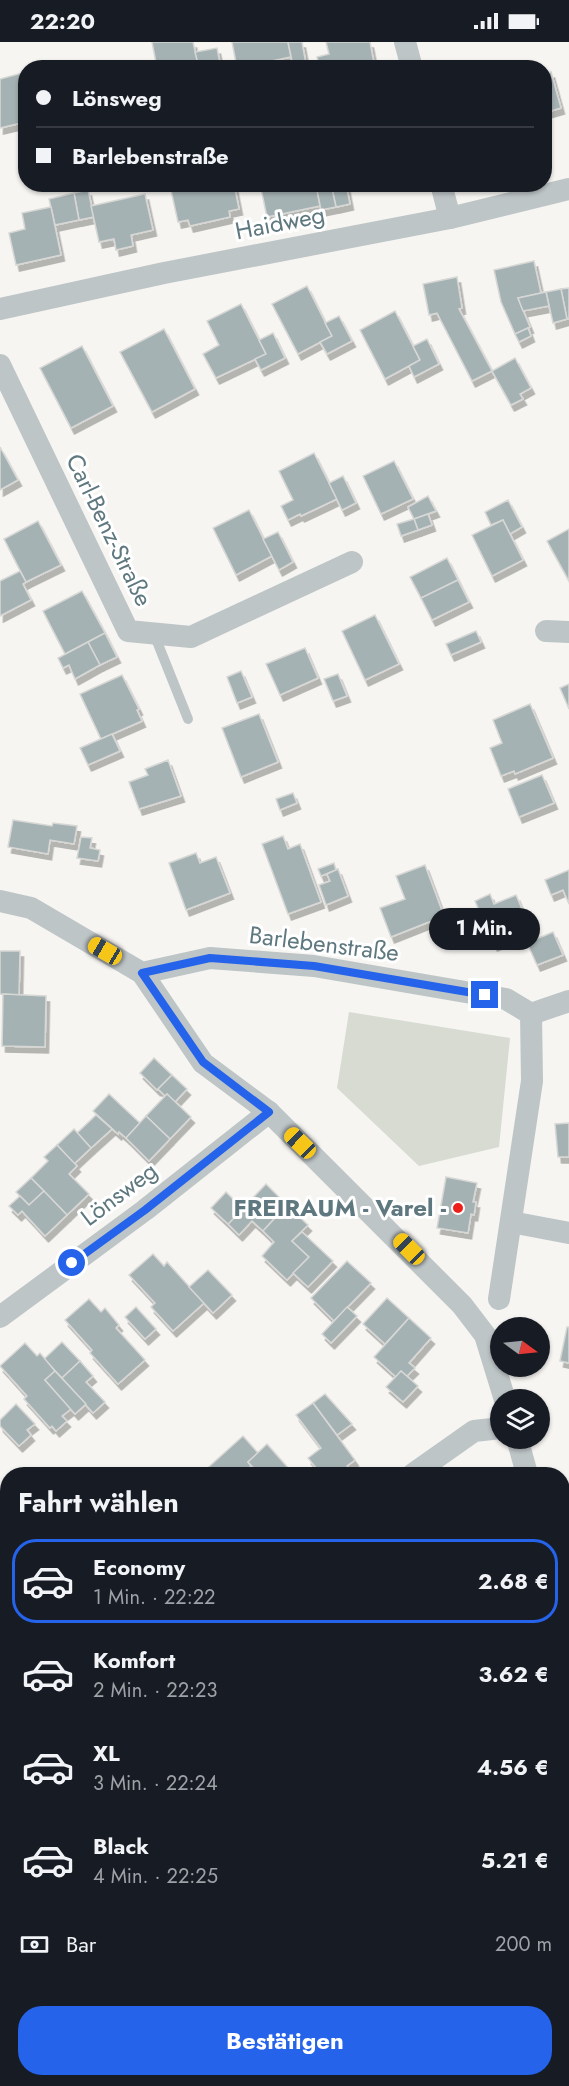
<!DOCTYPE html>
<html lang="de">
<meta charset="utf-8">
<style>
body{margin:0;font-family:Jost,sans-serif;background:#20242c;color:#f1f3f6;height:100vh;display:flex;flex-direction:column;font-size:22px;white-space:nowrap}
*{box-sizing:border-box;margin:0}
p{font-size:20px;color:#9ea1a6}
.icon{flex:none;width:33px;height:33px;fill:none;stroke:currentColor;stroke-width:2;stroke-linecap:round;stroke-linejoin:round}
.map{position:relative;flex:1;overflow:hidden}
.details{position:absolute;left:0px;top:1425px;width:570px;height:620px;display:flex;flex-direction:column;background:#171b24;border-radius:24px 24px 0 0;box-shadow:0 2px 4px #0004}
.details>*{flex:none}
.banner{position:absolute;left:18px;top:18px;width:534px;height:132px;border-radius:24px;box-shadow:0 2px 4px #0004;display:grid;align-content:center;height:132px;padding:0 18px;background:#171b24}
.needle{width:39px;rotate:105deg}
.controls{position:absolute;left:490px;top:1275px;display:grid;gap:12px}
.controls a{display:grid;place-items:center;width:60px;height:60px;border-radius:50%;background:#171b24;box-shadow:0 2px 4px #0004;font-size:30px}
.end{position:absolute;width:27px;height:27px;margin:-14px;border:8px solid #2563eb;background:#fff;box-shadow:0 0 0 3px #fff}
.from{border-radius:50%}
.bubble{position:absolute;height:42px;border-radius:21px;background:#171b24;box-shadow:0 2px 4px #0004;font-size:20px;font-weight:700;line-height:42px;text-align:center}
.car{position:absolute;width:18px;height:36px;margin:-18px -9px;border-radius:8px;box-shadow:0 0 4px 2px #0007;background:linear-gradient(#f5c518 24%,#345 0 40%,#f5c518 0 76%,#345 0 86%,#f5c518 0)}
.banner b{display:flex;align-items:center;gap:21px;height:57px;font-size:22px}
.banner b+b{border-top:2px solid #363941}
.banner i{width:15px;height:15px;background:#f1f3f6}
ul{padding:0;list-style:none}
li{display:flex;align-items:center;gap:18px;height:84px;margin:0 12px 9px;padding:0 6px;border:3px solid transparent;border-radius:24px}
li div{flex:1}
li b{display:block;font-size:22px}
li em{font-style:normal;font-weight:700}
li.selected{border-color:#2563eb}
li>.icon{width:54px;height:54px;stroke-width:1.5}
h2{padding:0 18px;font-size:27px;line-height:72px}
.pay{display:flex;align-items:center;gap:15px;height:66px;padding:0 18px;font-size:22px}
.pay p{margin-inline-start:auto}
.primary-button{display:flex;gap:12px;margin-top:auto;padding:12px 18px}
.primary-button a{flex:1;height:69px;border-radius:24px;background:#2563eb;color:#fff;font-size:24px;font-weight:700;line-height:69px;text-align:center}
.status{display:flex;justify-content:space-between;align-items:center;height:42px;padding:0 30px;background:#171b24;direction:ltr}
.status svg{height:16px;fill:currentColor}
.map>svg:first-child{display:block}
</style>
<div class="status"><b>22:20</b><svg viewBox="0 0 49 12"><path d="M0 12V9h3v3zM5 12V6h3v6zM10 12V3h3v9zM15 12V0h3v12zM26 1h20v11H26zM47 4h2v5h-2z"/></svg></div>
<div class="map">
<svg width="569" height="2044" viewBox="0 0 569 2044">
<defs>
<filter id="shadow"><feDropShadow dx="3.5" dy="6" stdDeviation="0" flood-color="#0004"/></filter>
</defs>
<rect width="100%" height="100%" fill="#f6f5f2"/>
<g fill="#d7dbd1">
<polygon points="349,970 510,996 499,1105 419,1124 337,1046"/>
<polygon points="0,2013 7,2016 8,2037 53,2037 68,2044 0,2044"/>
</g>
<g fill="#a5b2b4" stroke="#d7d7d5" stroke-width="1.5" filter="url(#shadow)">
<polygon points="152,0 193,0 199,26 157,26"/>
<polygon points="232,0 288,0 291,15 237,26"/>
<polygon points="288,0 302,0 306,22 293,24"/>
<polygon points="326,0 370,0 375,26 320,26 317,15 329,12"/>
<polygon points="217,6 221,26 199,26 195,10"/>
<polygon points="109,21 110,26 82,26"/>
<polygon points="26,30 26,80 0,86 0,37"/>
<polygon points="551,30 561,66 544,71 544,32"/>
<polygon points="234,142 239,167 229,169 230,175 190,184 188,178 178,180 170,144 177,142"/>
<polygon points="260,142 316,142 320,164 267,175"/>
<polygon points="331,142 346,142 350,162 336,165"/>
<polygon points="331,142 336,165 321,168 316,143"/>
<polygon points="88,148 94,175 79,178 74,151"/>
<polygon points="74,151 79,178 55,183 49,157"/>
<polygon points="145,152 153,188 131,193 133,204 116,208 114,197 99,200 91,164"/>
<polygon points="51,165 61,213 16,223 9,191 25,187 22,171"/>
<polygon points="534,219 541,251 518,256 530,285 515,292 501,260 494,228"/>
<polygon points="457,235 462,266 459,267 492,329 472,339 437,271 429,273 423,242"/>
<polygon points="307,244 332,294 298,312 272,262"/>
<polygon points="569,246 569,277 567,277 561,247"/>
<polygon points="561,247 567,277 553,281 546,250"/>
<polygon points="546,250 549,264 523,269 518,256"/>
<polygon points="241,262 266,312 216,336 203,312 219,303 207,279"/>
<polygon points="395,269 420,318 385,337 360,288"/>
<polygon points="339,274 352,299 327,312 320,300 332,294 325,281"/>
<polygon points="528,286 531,294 519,300 515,292"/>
<polygon points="164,287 195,347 152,370 120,310"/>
<polygon points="273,291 285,316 261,328 255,317 266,312 259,298"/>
<polygon points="427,297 439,322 414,335 409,324 420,318 413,304"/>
<polygon points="82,304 113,364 71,386 40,326"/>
<polygon points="515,316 531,346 520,352 523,357 511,363 492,329"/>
<polygon points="0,405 18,438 0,448"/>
<polygon points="314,411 337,457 301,474 300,472 288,478 281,464 293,458 279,429"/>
<polygon points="394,419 413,457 381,472 363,434"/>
<polygon points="343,434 356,461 342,468 329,441"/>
<polygon points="428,454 436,469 414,477 408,465"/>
<polygon points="508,458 522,485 510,492 503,478 491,483 485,470"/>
<polygon points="249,468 272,514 236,533 213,486"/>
<polygon points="428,472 432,483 418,488 414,477"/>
<polygon points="414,477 418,488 401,494 397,482"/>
<polygon points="503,478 523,518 492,534 472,493"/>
<polygon points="38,479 61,523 26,540 4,497"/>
<polygon points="569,487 569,539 547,499"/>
<polygon points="278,490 293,520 279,528 263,497"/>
<polygon points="447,516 458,538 421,556 410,535"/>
<polygon points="20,529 26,540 23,542 31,558 0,574 0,539"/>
<polygon points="458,538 469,560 432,578 421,556"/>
<polygon points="82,549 105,591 65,612 43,569"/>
<polygon points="375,573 399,622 365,638 342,589"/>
<polygon points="476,589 481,600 451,613 446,602"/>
<polygon points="105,591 117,615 100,623 88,600"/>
<polygon points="88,600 100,623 75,637 69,623 63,626 58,616"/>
<polygon points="305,606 318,636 280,653 266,622"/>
<polygon points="241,629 252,655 237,661 227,635"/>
<polygon points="338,632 347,654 333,659 324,637"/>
<polygon points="122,633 139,667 137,668 142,679 101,697 80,652"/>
<polygon points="569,642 569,667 560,646"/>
<polygon points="530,662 553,716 515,732 514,729 501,734 490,706 502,701 493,678"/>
<polygon points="259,672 278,720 241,735 222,686"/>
<polygon points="112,692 120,709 88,723 80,706"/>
<polygon points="168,718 181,754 139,767 129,740 148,733 145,727"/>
<polygon points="542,733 554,761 519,775 508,747"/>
<polygon points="293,751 297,761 280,768 276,757"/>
<polygon points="13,778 52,784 53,781 77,784 74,802 50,798 48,812 8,805"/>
<polygon points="283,794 288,807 300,802 321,860 288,872 262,802"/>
<polygon points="81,795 92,796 90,806 100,808 98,819 77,816"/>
<polygon points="196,811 200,821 216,815 230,851 186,868 169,821"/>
<polygon points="334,821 336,828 321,834 318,827"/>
<polygon points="425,823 444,874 391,895 380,866 405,857 396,834"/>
<polygon points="338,827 348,854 326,863 319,843 330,839 327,832"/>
<polygon points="569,828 569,862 563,848 551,853 545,838"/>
<polygon points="490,852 494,862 516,853 531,888 494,903 475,859"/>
<polygon points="553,890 563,913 537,923 527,901"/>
<polygon points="0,909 20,909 19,953 0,952"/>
<polygon points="3,952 46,954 45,1005 2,1004"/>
<polygon points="154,1016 172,1033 157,1048 140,1031"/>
<polygon points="172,1033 187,1047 175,1060 167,1052 165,1054 158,1047"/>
<polygon points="109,1052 140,1081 126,1096 119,1090 118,1092 93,1069"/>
<polygon points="167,1052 191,1075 170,1097 146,1074"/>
<polygon points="96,1073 112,1087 91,1106 77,1091"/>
<polygon points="146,1074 170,1097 149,1119 126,1096"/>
<polygon points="569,1081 569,1115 558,1115 555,1082"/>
<polygon points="74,1087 91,1106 74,1122 57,1103"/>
<polygon points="57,1103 77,1124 69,1132 89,1152 67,1173 31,1136 48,1119 44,1115"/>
<polygon points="446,1135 477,1141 473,1160 476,1160 474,1173 471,1172 468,1191 437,1186"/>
<polygon points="31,1136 44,1149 29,1163 16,1150"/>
<polygon points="266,1142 287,1163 263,1189 252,1179 239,1193 228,1182"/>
<polygon points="44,1149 67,1173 45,1194 22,1169 18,1173 9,1164 20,1154 29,1163"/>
<polygon points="226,1150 243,1167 228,1182 211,1166"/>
<polygon points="287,1163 308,1183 292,1199 309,1215 287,1238 262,1214 274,1200 263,1189"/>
<polygon points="302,1190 333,1219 308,1245 293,1231 309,1215 292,1199"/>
<polygon points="153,1212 164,1224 167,1220 204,1261 173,1289 151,1265 155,1261 129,1233"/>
<polygon points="347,1219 371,1241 334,1279 311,1256"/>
<polygon points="208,1228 232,1253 213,1271 189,1245"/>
<polygon points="387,1256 409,1276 385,1302 363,1282"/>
<polygon points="89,1257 101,1270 105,1266 119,1283 116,1286 145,1318 118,1342 90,1311 92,1308 65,1278"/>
<polygon points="136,1265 156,1287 145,1297 125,1275"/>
<polygon points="347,1265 357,1274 331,1301 322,1292"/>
<polygon points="409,1276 431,1296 409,1321 415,1326 407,1334 401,1329 396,1335 374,1315"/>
<polygon points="567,1285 569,1285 569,1321 560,1319"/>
<polygon points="62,1300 80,1319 62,1336 44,1317"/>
<polygon points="25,1301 37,1314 40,1311 55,1329 45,1338 71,1367 62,1374 67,1379 56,1389 52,1384 50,1386 24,1357 27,1354 0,1324"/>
<polygon points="80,1319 93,1334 86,1340 105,1360 93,1371 62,1336"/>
<polygon points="55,1329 86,1362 75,1372 45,1338"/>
<polygon points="401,1329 418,1344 403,1360 386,1345"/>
<polygon points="325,1352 352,1382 337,1393 313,1361"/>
<polygon points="313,1361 355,1418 347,1424 352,1430 349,1432 321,1432 308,1416 321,1406 296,1373"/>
<polygon points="16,1362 35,1382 27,1388 31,1393 19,1404 0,1384 0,1378"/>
<polygon points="243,1394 258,1411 248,1420 251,1424 244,1431 246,1432 204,1432 202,1431"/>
<polygon points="267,1402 290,1428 285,1432 259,1432 248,1420"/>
<polygon points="7,1612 8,1628 0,1635 0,1618"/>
<polygon points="4,1631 8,1634 8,1654 0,1646 0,1635"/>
<polygon points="8,1778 8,1819 3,1813 0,1815 0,1783"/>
<polygon points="569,1833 569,1868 562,1851 562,1835"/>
<polygon points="0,1843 8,1853 8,1877 2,1880 0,1877"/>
<polygon points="562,1897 569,1902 569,1920 562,1929"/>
<polygon points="445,2037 458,2037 467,2044 440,2044"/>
</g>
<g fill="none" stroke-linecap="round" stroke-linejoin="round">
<polyline stroke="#bec5c7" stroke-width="10" points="154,592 188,677"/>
<g stroke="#bec5c7" stroke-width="22">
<polyline points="405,0 412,26"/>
<polyline points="441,142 450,176"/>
<polyline points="0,267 164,231 450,176 569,147"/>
<polyline points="0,323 128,589 191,595 352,520"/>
<polyline points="546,589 569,590"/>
<polyline points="0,859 31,866 142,931 203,1021 269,1070 462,1263 485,1293 505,1358"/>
<polyline points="142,931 210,916 314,924 506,957 531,972"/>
<polyline points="531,972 569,959"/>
<polyline points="511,1180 569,1191"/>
<polyline points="499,1257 532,1039 531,972"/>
<polyline points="0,1275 145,1168 269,1070"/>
<polyline points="517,1396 527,1432"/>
<polyline points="413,1432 474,1389 501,1386"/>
<polyline points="562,1559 569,1583"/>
<polyline points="0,1739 8,1733"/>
<polyline points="562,1983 569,1975"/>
<polyline points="518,2044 522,2037"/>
</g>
</g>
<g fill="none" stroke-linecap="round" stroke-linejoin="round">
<polyline stroke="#2563eb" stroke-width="8" points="72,1221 145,1168 269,1070 203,1020 142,931 210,916 314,924 485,953"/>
</g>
<circle fill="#ec1f1b" stroke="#fff" stroke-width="2" cx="458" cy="1166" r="6"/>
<g text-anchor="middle" stroke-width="6" stroke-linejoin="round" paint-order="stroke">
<g font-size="24" fill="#5f787f" stroke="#fff">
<text transform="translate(280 181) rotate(-11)" y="8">Haidweg</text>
<text transform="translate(109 488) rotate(64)" y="8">Carl-Benz-Straße</text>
<text transform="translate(324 902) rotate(7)" y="8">Barlebenstraße</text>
<text transform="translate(119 1152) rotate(-37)" y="8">Lönsweg</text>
</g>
<g font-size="24" font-weight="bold" fill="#5f787f" stroke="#fff" text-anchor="end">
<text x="446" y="1174">FREIRAUM - Varel -</text>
</g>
</g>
</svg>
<div class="controls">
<a><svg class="needle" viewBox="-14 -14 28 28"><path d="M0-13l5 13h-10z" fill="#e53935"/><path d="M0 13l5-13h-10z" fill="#9ea1a6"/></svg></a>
<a><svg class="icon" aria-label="layers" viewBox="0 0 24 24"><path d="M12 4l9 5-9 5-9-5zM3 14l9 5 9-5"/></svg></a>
</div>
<i class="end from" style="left:72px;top:1221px"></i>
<i class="end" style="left:485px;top:953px"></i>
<div class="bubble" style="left:429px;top:866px;width:111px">1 Min.</div>
<i class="car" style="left:105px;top:909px;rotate:300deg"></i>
<i class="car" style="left:300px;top:1101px;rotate:314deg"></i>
<i class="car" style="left:409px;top:1207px;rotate:315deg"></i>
<div class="banner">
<b><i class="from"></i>Lönsweg</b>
<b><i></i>Barlebenstraße</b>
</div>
<section class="details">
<h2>Fahrt wählen</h2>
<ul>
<li class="selected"><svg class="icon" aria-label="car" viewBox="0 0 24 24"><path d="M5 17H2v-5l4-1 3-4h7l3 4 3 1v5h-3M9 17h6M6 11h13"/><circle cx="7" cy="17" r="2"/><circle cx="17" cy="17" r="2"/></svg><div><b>Economy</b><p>1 Min. · 22:22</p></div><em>2.68 €</em></li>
<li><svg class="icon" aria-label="car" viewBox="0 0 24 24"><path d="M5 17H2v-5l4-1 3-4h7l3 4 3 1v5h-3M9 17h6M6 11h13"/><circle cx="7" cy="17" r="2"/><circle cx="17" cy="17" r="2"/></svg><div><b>Komfort</b><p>2 Min. · 22:23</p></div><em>3.62 €</em></li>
<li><svg class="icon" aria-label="car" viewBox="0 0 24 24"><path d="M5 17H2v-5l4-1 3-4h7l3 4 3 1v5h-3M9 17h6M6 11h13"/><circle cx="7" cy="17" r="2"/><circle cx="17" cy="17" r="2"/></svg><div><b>XL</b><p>3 Min. · 22:24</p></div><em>4.56 €</em></li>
<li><svg class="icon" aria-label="car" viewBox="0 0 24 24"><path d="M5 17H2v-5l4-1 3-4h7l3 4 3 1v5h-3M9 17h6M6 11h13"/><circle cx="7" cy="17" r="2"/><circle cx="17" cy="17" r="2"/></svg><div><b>Black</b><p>4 Min. · 22:25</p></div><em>5.21 €</em></li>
</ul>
<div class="pay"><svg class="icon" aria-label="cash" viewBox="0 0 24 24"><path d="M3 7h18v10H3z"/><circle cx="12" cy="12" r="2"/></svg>Bar<p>200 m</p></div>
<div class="primary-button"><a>Bestätigen</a></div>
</section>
</div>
